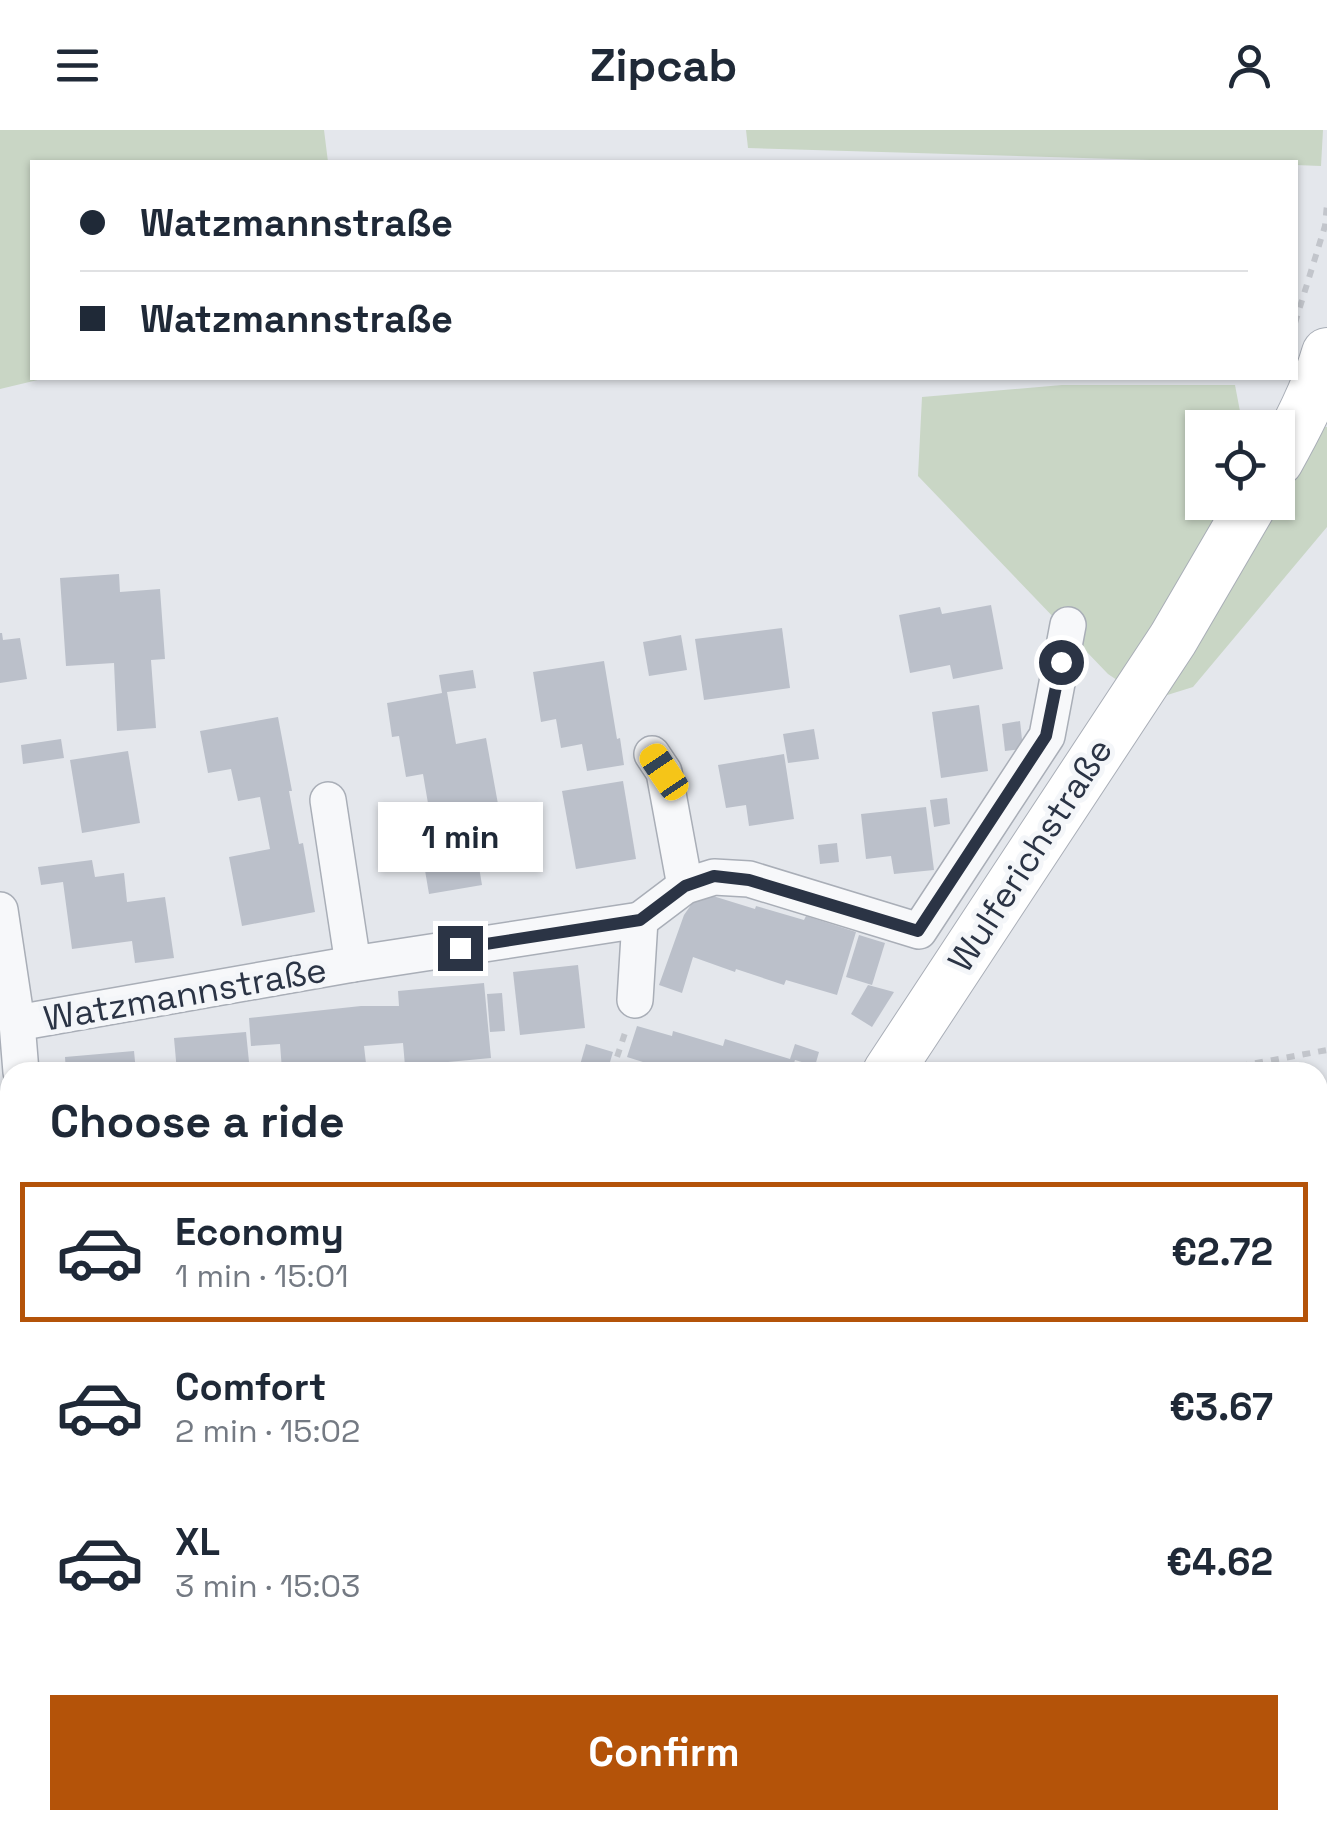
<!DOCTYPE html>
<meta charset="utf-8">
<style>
body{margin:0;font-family:"Space Grotesk",sans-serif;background:#f2f2f3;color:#1f2937;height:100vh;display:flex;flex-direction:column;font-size:38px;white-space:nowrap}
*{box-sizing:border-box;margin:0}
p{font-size:32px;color:#747a83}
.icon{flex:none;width:55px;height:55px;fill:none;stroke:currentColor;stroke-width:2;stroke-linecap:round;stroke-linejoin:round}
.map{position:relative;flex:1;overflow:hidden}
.details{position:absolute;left:0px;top:932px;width:1328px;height:768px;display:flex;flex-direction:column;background:#fff;border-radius:30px 30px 0 0;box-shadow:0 2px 8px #0004}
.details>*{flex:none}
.hud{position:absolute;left:30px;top:30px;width:1268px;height:220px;border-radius:0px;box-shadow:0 2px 8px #0004;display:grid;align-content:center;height:220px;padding:0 50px;background:#fff}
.buttons{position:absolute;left:1185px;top:280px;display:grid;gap:20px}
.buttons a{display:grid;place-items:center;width:110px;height:110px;border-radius:0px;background:#fff;box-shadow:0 2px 8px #0004;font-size:50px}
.end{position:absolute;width:45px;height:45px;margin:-22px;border:12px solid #2b3445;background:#fff;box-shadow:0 0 0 5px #fff}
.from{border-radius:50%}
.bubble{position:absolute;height:70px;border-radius:0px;background:#fff;box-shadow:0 2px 8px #0004;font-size:32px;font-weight:800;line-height:70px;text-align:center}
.car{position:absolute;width:30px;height:60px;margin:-30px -15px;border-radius:12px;box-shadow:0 0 8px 2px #0007;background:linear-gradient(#f5c518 24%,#345 0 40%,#f5c518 0 76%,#345 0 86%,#f5c518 0)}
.hud b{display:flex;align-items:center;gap:35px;height:95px;font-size:38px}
.hud b+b{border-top:2px solid #e0e1e3}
.hud i{width:25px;height:25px;background:#1f2937}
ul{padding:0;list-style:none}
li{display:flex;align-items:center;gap:30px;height:140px;margin:0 20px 15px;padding:0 30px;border:5px solid transparent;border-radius:0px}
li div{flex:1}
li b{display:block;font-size:38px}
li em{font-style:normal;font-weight:800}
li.on{border-color:#b45309}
li>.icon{width:90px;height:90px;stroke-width:1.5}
h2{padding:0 50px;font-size:45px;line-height:120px}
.primary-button{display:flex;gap:20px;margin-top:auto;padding:20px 50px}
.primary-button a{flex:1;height:115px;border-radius:0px;background:#b45309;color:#fff;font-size:40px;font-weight:800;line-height:115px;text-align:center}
header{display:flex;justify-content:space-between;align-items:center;height:130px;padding:0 50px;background:#fff;font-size:45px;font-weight:800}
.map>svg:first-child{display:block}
</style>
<header><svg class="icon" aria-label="menu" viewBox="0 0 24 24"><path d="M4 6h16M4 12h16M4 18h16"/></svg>Zipcab<svg class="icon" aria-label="person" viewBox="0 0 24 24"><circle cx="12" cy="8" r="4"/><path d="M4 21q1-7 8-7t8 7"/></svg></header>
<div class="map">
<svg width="1327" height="1698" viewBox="0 0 1327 1698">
<rect width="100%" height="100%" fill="#e4e7ec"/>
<g fill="#c9d6c5" fill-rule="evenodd">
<polygon points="0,0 324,0 328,32 32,32 32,248 46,248 0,259"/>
<polygon points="746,0 1323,0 1321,36 1295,35 1295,32 1217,32 748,18"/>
<path d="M1062,255H1235L1242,292L1327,297V397L1193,557L1148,571L1108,544L918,346L922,267ZM1202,298H1278V372H1202Z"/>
</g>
<g fill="#bbc0ca">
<polygon points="119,444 120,462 160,459 165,529 151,530 156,598 117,601 114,533 66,536 60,448"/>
<polygon points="991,475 1003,539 953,549 950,535 910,543 899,485 940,477 942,484"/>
<polygon points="782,498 790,558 704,570 695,509"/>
<polygon points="0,503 2,503 3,510 20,508 27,549 0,553"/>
<polygon points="681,505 687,540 649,546 643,512"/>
<polygon points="604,531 617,609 620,608 624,635 587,641 582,614 561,618 556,589 541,592 533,542"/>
<polygon points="473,540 476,558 447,562 456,614 486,608 500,685 471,689 482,755 429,764 418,699 432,697 423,644 406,647 399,606 392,607 387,573 442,563 439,545"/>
<polygon points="979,575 988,641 941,648 932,582"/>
<polygon points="278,587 292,661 289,661 295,693 299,714 303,713 315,782 242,796 229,727 270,719 260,667 238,671 231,639 208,643 200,601"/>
<polygon points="1020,591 1023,619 1005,621 1002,594"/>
<polygon points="814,599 819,629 788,633 783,604"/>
<polygon points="61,609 64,628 23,634 21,615"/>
<polygon points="128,621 140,693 82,703 70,630"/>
<polygon points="784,624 794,689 749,696 746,675 726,678 718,635"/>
<polygon points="623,651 636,729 576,739 562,661"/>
<polygon points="947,668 950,694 934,697 930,670"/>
<polygon points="926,677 934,740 894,744 891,726 866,729 861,684"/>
<polygon points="837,713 839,732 820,734 818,715"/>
<polygon points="92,730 95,747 124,743 127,772 165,767 174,828 135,833 132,811 72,819 63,752 41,755 38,737"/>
<polygon points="700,762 755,779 756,776 804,790 806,786 856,802 837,865 786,850 784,855 736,839 735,842 693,827 682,863 659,855 684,785"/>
<polygon points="859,805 885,813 872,855 846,847"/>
<polygon points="578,835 585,898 520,905 513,842"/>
<polygon points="484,853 491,928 405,936 403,913 364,916 367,942 317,942 317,937 282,940 280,914 251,916 249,888 361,876 399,876 398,861"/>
<polygon points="868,855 894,862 872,897 851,884"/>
<polygon points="502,863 505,901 490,902 487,864"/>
<polygon points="637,896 672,906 673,901 723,916 725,909 790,929 795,914 819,922 815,936 795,930 791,942 661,942 662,938 627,927"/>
<polygon points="246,902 250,942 177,942 174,908"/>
<polygon points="586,914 613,922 607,942 578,942"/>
<polygon points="134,921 136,942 66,942 65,927"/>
<polygon points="84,1690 175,1690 176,1692 140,1698 85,1698"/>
<polygon points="484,1690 546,1690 548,1698 477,1698 476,1691"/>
</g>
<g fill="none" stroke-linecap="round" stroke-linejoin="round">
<g stroke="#a9aeb7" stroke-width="38">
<g id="minor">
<polyline points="652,624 664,642 685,756"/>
<polyline points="328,670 353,834"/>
<polyline points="0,780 17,893 21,942"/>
<polyline points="635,870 640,790 685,756 714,747 749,749 919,801 1047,606 1068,495"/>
<polyline points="17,893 353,834 640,790"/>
<polyline points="0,1281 10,1280"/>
<polyline points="0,1630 10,1628"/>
<polyline points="50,1690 51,1698"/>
<polyline points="411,1690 413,1698"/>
</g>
</g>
<g stroke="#a9aeb7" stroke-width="52">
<g id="secondary">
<path d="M1278,331C1297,297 1316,261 1327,223"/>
<polyline points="888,942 1173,509 1253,372"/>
<polyline points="673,1690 675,1698"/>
</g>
</g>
<g stroke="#c2c5cb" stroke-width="6" stroke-dasharray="8 8" stroke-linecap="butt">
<polyline points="1295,193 1325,96 1327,74"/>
<polyline points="612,942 626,900"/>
<polyline points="1208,942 1327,920"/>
<polyline points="1318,1566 1327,1564"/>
</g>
<use href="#minor" stroke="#f7f8fa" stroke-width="35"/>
<use href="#secondary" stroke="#fff" stroke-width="50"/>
</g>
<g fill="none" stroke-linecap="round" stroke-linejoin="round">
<polyline stroke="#2b3445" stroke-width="12" points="460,818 640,790 685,756 714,746 749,750 918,801 1046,606 1061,532"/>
</g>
<g text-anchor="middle" stroke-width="10" stroke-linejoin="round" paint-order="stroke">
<g font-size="35" fill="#2b3445" stroke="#f4f6f9">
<text transform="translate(1030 725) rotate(-57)" y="12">Wulferichstraße</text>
<text transform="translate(185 864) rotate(-10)" y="12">Watzmannstraße</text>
</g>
</g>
</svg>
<div class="buttons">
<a><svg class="icon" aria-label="locate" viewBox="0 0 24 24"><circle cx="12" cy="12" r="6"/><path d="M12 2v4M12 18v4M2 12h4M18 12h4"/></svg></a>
</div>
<i class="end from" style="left:1061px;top:532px"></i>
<i class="end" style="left:460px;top:818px"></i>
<div class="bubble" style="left:378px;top:672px;width:165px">1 min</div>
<i class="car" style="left:664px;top:642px;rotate:326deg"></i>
<div class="hud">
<b><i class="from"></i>Watzmannstraße</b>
<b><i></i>Watzmannstraße</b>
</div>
<section class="details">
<h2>Choose a ride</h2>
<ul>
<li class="on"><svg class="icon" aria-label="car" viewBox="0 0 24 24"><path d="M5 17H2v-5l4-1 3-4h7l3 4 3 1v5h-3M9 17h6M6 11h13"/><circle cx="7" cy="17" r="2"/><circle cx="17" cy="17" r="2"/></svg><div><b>Economy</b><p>1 min · 15:01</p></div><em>€2.72</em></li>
<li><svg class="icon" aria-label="car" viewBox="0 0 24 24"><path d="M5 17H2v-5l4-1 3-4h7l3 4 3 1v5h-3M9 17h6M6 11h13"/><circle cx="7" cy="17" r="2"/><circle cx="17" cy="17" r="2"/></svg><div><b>Comfort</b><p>2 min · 15:02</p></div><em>€3.67</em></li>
<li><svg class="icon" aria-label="car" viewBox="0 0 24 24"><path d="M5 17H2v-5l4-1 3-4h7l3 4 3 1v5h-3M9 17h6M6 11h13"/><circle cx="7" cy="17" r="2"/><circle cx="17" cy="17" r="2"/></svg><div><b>XL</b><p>3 min · 15:03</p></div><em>€4.62</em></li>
</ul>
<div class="primary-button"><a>Confirm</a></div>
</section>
</div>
